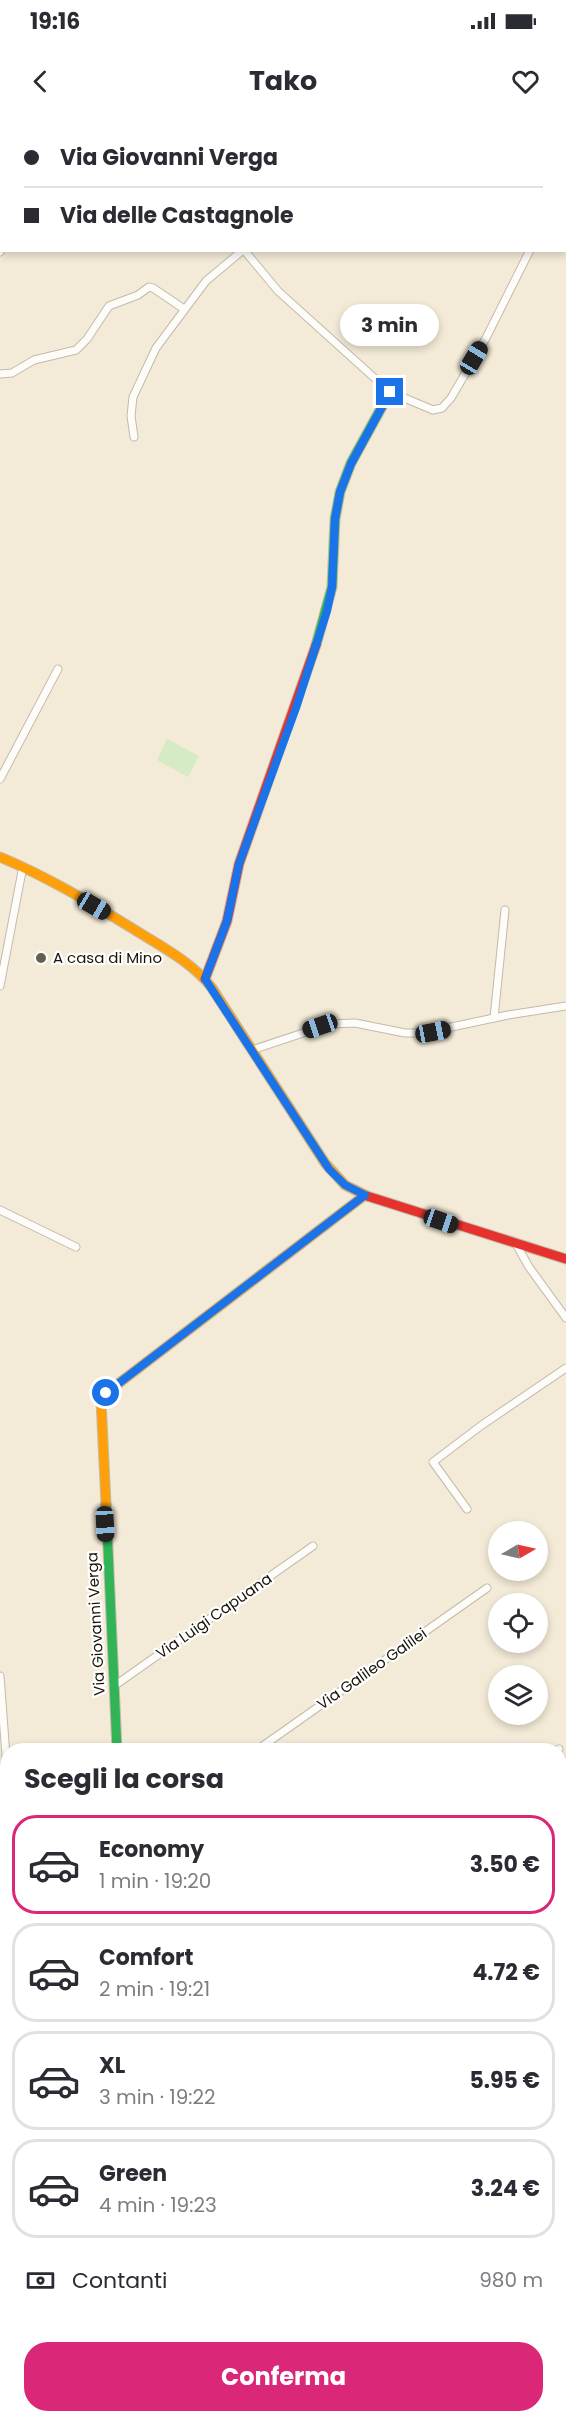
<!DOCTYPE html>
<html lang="it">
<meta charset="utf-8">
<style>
body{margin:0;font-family:Poppins,sans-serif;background:#f2f2f3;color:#2b2b33;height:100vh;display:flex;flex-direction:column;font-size:22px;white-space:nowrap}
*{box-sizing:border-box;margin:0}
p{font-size:20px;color:#7c7c81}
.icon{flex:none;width:33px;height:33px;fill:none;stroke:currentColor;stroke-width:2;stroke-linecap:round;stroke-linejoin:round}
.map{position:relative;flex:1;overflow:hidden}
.details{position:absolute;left:0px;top:1623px;width:567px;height:680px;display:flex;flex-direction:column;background:#fff;border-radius:24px 24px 0 0;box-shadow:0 3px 9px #0003}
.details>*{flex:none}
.top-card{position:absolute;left:0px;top:0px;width:567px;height:132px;box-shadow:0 3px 9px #0003;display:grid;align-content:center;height:132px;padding:0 24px;background:#fff}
.needle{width:39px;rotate:81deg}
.fabs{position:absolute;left:488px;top:1401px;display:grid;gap:12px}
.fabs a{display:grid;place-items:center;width:60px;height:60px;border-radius:50%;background:#fff;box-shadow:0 3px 9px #0003;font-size:30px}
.end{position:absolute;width:27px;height:27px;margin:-14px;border:8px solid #1a73e8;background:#fff;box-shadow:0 0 0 3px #fff}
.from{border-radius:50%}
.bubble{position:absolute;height:42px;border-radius:21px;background:#fff;box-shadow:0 3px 9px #0003;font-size:20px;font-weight:700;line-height:42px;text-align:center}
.car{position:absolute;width:18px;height:36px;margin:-18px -9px;border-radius:8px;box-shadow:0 0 4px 2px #0007;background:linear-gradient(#222 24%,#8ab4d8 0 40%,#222 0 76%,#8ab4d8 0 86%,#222 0)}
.top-card b{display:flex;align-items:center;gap:21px;height:57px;font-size:22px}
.top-card b+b{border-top:2px solid #e1e1e2}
.top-card i{width:15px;height:15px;background:#2b2b33}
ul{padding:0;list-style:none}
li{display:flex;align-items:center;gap:18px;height:99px;margin:0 12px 9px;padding:0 12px;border:3px solid #e1e1e2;border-radius:24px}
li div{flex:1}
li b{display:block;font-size:22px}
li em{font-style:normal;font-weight:700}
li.on{border-color:#db2777}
li>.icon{width:54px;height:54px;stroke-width:1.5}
h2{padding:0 24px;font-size:27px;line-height:72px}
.pay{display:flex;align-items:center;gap:15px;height:66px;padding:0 24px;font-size:22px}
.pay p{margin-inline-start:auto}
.action{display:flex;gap:12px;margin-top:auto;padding:12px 24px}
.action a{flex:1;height:69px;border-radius:24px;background:#db2777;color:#fff;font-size:24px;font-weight:700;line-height:69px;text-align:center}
.status{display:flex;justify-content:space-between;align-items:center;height:42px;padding:0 30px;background:#fff;direction:ltr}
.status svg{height:16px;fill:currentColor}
header{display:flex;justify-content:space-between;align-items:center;height:78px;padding:0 24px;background:#fff;font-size:27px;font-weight:700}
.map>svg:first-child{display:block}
</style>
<div class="status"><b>19:16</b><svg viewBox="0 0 49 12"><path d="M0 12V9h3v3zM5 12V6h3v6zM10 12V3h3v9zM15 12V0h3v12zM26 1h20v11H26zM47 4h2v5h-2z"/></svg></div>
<header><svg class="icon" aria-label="back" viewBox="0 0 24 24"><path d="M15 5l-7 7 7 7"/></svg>Tako<svg class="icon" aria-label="heart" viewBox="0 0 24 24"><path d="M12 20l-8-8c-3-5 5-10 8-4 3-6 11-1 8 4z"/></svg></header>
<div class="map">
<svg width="566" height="2302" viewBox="0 0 566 2302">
<rect width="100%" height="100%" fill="#f3ead7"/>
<polygon fill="#d5ebc6" points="167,619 199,636 188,657 157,640"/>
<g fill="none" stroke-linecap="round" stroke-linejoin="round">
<g stroke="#c2bbac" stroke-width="9">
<g id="street">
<polyline points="29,0 32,2"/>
<polyline points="168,0 169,2"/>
<polyline points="70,2 71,0"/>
<polyline points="555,2 556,0"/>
<polyline points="244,130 278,171 390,272 433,290 442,288 451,278 486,218 530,130"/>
<polyline points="0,132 2,129"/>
<polyline points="0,254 12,253 34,240 76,230 87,219 109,186 138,175 149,167 153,168 184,189"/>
<polyline points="134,317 131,296 133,277 156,228 206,161 243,130"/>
<polyline points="0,659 58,549"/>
<polyline points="0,866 23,746"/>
<polyline points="494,898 505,790"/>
<polyline points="252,930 330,904 355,903 405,913 423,913 508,895 566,886"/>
<polyline points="0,1090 76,1127"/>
<polyline points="516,1124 529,1147 566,1198"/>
<polyline points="467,1389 433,1342 482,1305 566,1248"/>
<polyline points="0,1556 8,1662"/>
<polyline points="114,1566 313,1426"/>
<polyline points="257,1630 487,1468"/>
<polyline points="557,1630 559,1629"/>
<polyline points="0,1806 8,1801"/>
<polyline points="560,1886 566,1882"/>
<polyline points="560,2017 566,2014"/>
<polyline points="0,2112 8,2120"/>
<polyline points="283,2302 288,2295"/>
<polyline points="451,2302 456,2295"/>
</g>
</g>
<g stroke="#c2bbac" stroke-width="11">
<g id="fast">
<polyline points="316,525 332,467 335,399 340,372 351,343 390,272"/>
<polyline points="106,1384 117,1630"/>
</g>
</g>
<g stroke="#c2bbac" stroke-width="11">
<g id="slow">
<path d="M0,737C48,757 91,783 135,810C162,827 192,842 212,868L325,1043L345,1065L367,1076"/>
<polyline points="106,1384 101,1280 106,1273 365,1075"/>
</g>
</g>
<g stroke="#c2bbac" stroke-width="11">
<g id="jam">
<polyline points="205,859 227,801 239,744 316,525"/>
<polyline points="367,1076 566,1139"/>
</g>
</g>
<use href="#street" stroke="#fdfcf9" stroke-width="7"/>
<use href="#fast" stroke="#30b455" stroke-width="9"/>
<use href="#slow" stroke="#ff9f0a" stroke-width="9"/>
<use href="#jam" stroke="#e5322d" stroke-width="9"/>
</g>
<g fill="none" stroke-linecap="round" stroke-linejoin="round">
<polyline stroke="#1a73e8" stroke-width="8" points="106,1273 365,1075 345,1065 329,1049 205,859 227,801 239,744 296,588 327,491 332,467 335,399 340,372 351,344 390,272"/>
</g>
<circle fill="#665f50" stroke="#fff" stroke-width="2" cx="41" cy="838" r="6"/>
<g text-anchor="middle" stroke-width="4.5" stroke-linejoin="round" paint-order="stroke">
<g font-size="15" fill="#1a1408" stroke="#fff" text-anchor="start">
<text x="53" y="843">A casa di Mino</text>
</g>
<g font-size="15" fill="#1a1408" stroke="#fff">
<text transform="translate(214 1496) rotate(-35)" y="5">Via Luigi Capuana</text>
<text transform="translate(96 1504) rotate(-93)" y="5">Via Giovanni Verga</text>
<text transform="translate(372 1549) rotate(-35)" y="5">Via Galileo Galilei</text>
</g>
</g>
</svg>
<div class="fabs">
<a><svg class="needle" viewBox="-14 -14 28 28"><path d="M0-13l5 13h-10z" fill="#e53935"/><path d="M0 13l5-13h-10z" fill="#7c7c81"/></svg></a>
<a><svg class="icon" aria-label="locate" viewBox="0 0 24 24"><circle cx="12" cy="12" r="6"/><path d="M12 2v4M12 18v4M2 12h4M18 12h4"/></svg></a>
<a><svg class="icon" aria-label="layers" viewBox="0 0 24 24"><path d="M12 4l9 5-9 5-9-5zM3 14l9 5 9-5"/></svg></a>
</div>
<i class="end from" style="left:106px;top:1273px"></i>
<i class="end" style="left:390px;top:272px"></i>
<div class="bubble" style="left:340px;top:184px;width:99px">3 min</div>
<i class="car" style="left:474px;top:238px;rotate:31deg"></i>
<i class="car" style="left:94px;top:786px;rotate:120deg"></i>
<i class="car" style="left:320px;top:906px;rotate:251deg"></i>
<i class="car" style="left:433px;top:912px;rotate:79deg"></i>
<i class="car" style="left:441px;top:1101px;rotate:109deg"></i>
<i class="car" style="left:105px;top:1404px;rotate:177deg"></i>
<div class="top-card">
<b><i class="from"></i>Via Giovanni Verga</b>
<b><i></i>Via delle Castagnole</b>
</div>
<section class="details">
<h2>Scegli la corsa</h2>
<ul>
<li class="on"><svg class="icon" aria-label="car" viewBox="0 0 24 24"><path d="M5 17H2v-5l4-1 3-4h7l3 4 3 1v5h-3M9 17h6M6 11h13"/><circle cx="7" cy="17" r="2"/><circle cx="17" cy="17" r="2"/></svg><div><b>Economy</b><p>1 min · 19:20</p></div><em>3.50 €</em></li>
<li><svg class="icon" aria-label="car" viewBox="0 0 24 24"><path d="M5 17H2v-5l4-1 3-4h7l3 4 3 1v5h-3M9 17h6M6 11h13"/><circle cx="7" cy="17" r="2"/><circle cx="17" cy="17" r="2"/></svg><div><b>Comfort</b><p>2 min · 19:21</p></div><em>4.72 €</em></li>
<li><svg class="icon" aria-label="car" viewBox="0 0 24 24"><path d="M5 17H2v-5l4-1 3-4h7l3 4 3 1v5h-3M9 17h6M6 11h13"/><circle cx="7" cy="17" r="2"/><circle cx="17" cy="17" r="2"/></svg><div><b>XL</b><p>3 min · 19:22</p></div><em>5.95 €</em></li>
<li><svg class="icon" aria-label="car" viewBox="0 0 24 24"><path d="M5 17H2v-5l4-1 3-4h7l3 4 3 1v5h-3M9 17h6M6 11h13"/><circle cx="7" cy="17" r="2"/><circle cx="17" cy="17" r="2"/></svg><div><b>Green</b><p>4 min · 19:23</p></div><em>3.24 €</em></li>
</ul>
<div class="pay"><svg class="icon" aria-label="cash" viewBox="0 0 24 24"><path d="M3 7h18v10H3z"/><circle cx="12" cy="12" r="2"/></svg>Contanti<p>980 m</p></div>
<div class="action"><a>Conferma</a></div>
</section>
</div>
